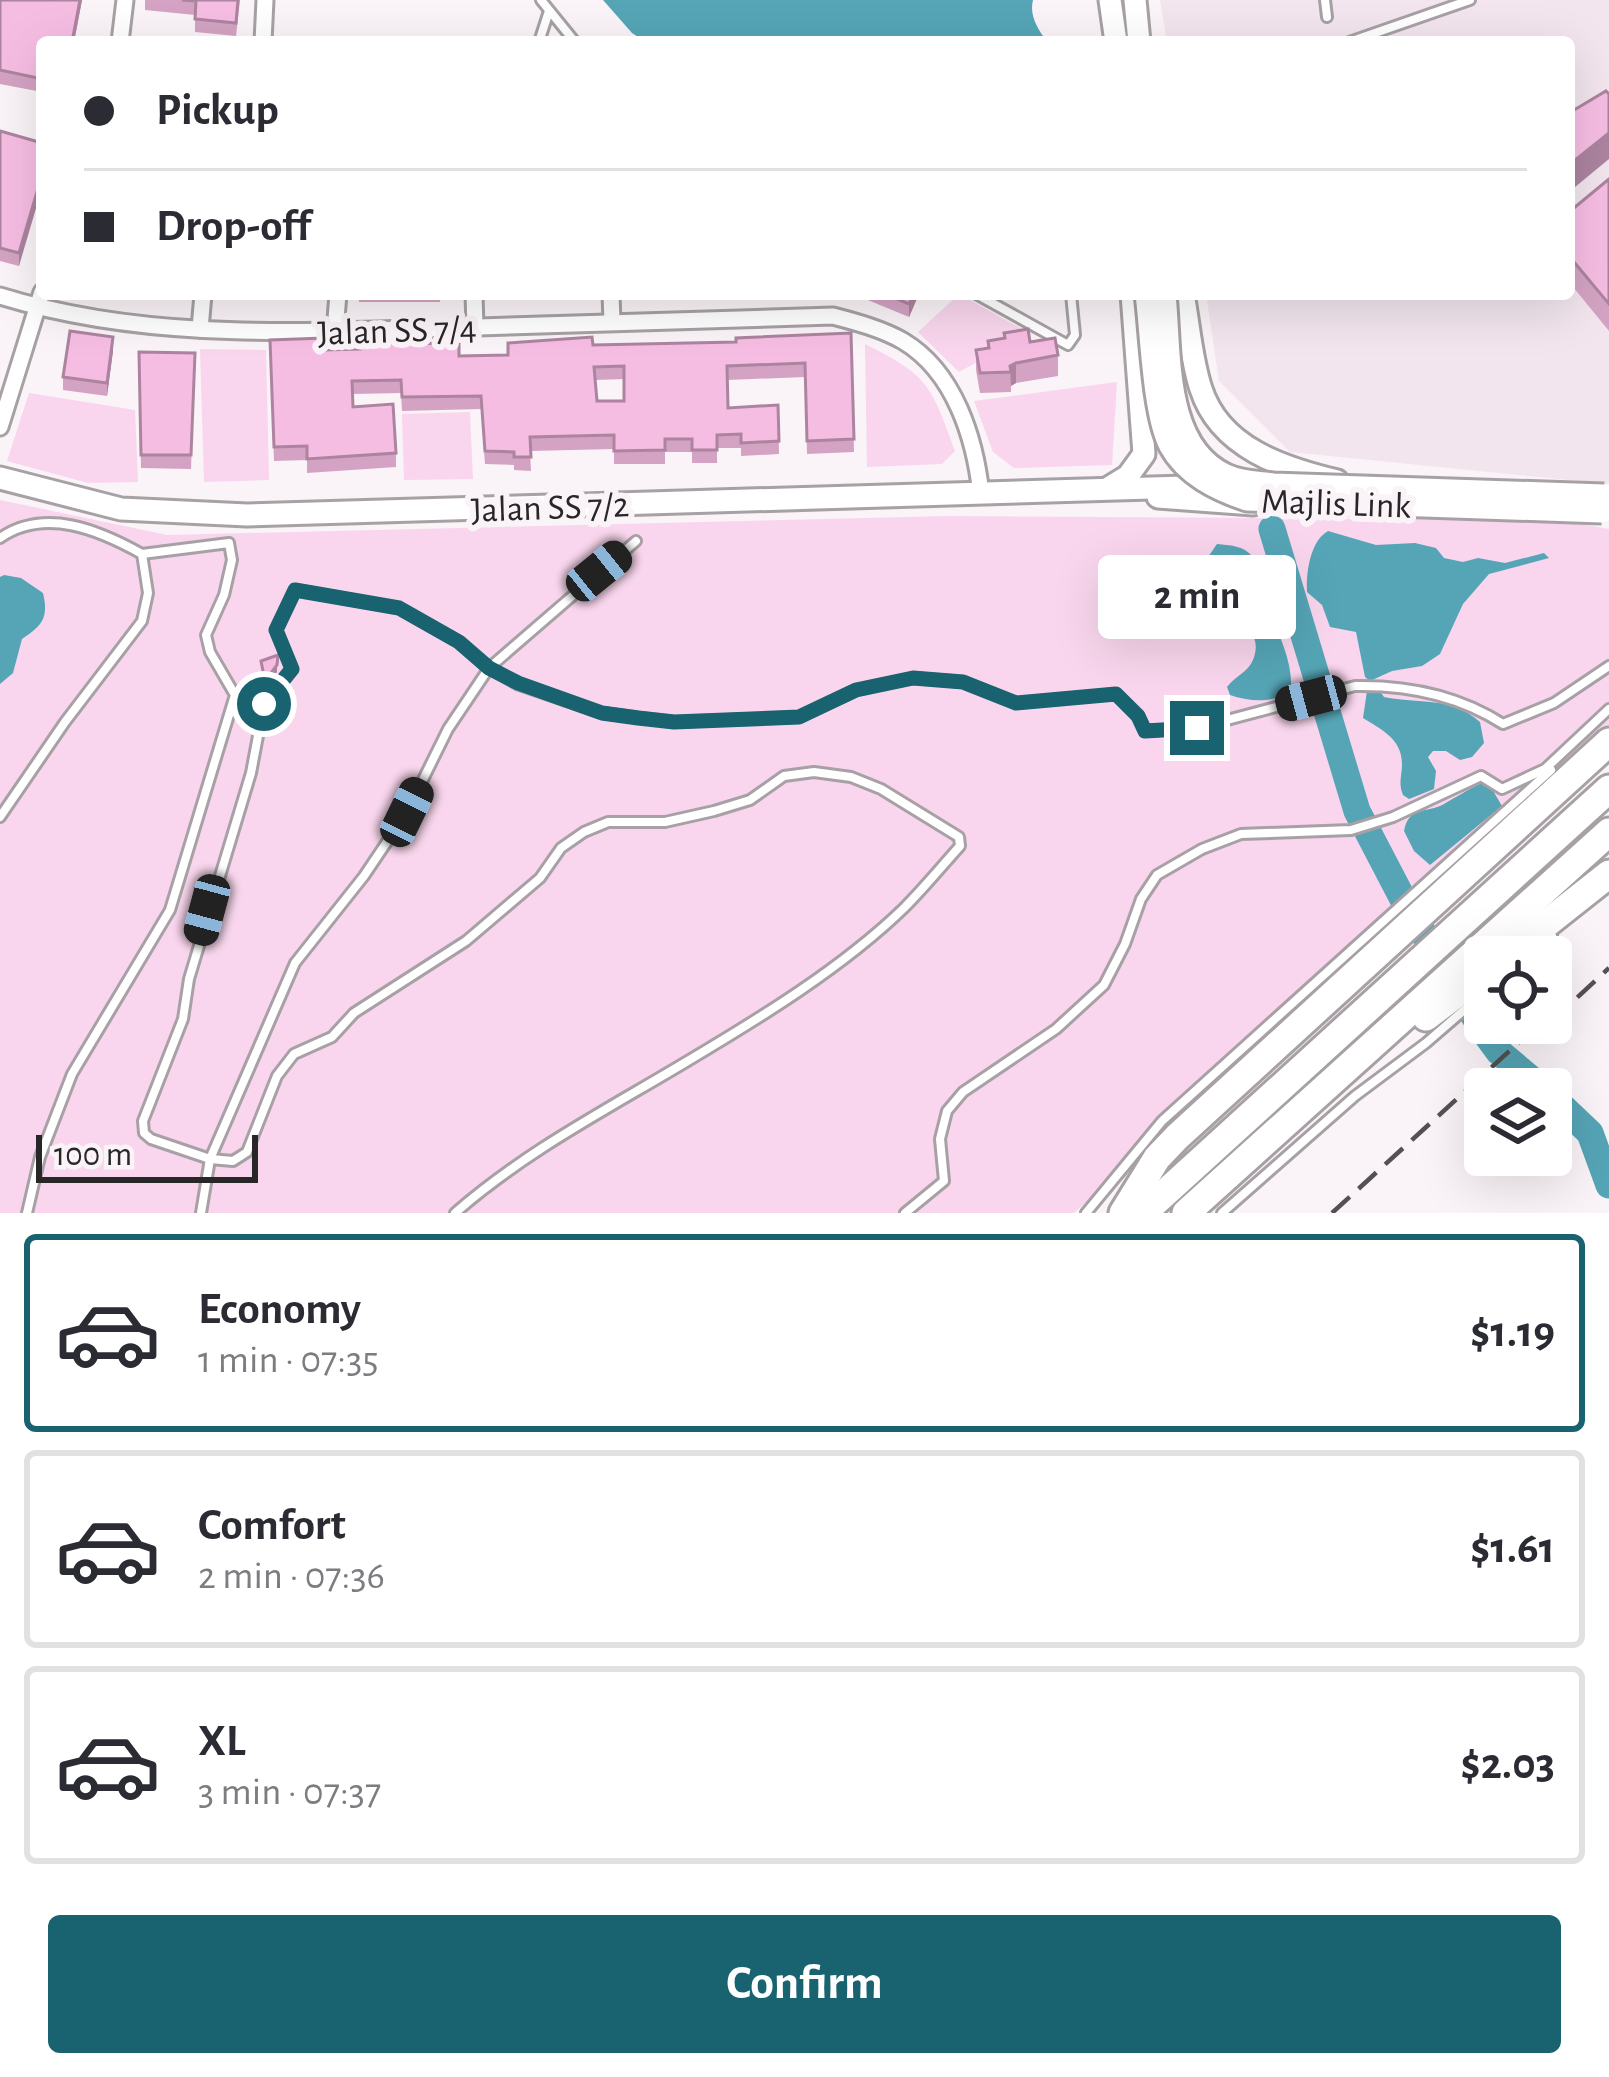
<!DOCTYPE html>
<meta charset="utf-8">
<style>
body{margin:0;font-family:"Alegreya Sans",sans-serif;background:#f2f2f3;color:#2b2b33;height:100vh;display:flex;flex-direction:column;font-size:45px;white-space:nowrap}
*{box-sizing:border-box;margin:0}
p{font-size:39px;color:#7c7c81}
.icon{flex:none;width:66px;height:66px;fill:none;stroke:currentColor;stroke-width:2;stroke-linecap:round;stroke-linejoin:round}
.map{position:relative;height:1213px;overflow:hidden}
.side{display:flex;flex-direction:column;background:#fff;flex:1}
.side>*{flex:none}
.top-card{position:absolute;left:36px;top:36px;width:1539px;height:264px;border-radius:12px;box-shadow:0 12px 48px #0002;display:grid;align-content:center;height:264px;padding:0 48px;background:#fff}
.buttons{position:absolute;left:1464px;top:936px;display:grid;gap:24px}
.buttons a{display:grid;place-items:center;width:108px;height:108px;border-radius:12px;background:#fff;box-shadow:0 12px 48px #0002;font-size:60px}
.scale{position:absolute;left:36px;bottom:30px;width:222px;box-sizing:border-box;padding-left:12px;border:6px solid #282627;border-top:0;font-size:33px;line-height:42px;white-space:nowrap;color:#282627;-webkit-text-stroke:9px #faf3f7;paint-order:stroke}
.end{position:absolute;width:54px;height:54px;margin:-27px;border:15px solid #196270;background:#fff;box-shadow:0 0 0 6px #fff}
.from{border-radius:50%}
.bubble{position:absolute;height:84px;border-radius:12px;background:#fff;box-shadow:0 12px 48px #0002;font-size:39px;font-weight:600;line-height:84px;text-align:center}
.car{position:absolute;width:36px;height:72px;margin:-36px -18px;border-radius:15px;box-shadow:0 0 9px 3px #0007;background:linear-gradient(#222 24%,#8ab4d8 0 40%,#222 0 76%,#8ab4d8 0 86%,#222 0)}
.top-card b{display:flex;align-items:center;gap:42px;height:114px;font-size:45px}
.top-card b+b{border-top:3px solid #e1e1e2}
.top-card i{width:30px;height:30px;background:#2b2b33}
ul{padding:21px 0 0;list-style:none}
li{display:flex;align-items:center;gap:36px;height:198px;margin:0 24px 18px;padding:0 24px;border:6px solid #e1e1e2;border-radius:12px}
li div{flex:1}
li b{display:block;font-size:45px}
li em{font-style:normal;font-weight:600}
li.selected{border-color:#196270}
li>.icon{width:108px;height:108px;stroke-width:1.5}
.button{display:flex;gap:24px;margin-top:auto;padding:24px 48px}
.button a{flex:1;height:138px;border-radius:12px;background:#196270;color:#fff;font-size:48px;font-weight:600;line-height:138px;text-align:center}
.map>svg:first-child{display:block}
</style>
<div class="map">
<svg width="1609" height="1213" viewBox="0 0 1609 1213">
<rect width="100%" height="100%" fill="#faf3f7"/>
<polygon fill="#f2e5ee" points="1160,0 1609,0 1609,484 1290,452 1219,381 1206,294 1569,294 1569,42 1167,42"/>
<g fill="#f9d6ed">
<polygon points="959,294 1029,333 959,372 918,332"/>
<path d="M865,344C929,376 931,385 955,451L942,464L867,467Z"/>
<polygon points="200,349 266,350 269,480 204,482"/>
<polygon points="1117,382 1112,465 1014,468 993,452 974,401"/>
<polygon points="29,393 135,410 138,482 88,483 7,461"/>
<polygon points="470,412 473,479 404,480 402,414"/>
<polygon points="0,500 167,535 948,516 1558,520 1609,529 1609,725 1074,1213 0,1213"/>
</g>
<g fill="#55a5b6">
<path d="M603,0H1033C1029,16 1038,29 1047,42H646L632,33Z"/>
<path d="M1328,531L1376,545L1415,543L1436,548L1444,558L1463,562L1478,558L1505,563L1544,553L1549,558L1489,574L1463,604L1440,654L1422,666L1392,671L1370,681L1365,677L1356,632L1330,627L1322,605L1307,592C1306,573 1310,541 1328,531Z"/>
<path d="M1217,544C1230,545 1244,546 1252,556C1263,568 1260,587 1265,600C1275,628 1293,658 1291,689C1276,704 1250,702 1230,695L1227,687C1234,677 1248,672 1253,660C1266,627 1230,617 1217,597C1210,586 1208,574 1206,560Z"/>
<path d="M4,575L21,578L43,593C49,618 42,626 22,639L13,673L0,684V577Z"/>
<path d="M1379,690L1384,697C1419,704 1451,696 1480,722L1484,743L1472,757L1460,760L1446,751H1433L1428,757L1436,771L1434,789L1409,799L1403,795C1398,782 1402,777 1402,764C1402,738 1380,729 1363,718L1367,691Z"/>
<path d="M1482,783L1492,789L1502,806L1430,865L1414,851L1404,831C1409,805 1426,814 1444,804C1458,796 1467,790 1482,783Z"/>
</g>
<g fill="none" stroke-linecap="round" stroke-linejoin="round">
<g stroke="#55a5b6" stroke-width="27">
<polyline points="1272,529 1357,811 1405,903 1482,1029 1499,1052 1543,1089"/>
<polyline points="1551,1096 1590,1133 1609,1185"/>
</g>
<g stroke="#a7a1a5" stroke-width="14">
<g id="service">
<polyline points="541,0 575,42"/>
<polyline points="1325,0 1327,17"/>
<polyline points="539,42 549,11"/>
<polyline points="1349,42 1470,0"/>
<polyline points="976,294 1068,345 1075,335 1071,294"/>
<path d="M0,538C45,507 99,530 142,554L148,593L142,621L65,722L0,817"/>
<polyline points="1527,957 1552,936"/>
<polyline points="27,1213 40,1157 72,1074 170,910 235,695 210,652 206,635 224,595 232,560 229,543 142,554"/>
<polyline points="201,1213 210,1159 295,963 364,876 407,812 448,729 489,668 636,541"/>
<path d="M455,1213C526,1151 606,1110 686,1062C760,1018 842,968 904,908C924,888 941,867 960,846L959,837L881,789L851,777L814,772L784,776L750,800L714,811L665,822H608L584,832L561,848L540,878L466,941L354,1013L332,1037L294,1054L277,1076L247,1152L233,1161L210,1159L151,1139L144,1133L143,1121L183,1019L189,979L251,773L264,704L292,669L276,630L295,590L399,608L459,642L489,668L517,684L602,713L674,722L799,717L856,690L913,678L963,682L1016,703L1116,694L1138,715L1145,731L1197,728L1355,686C1408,685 1458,695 1503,724L1554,703L1609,666"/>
<polyline points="905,1213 944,1181 940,1139 947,1111 963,1092 1056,1029 1104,985 1125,944 1141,899 1157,875 1202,849 1241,834 1351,830 1393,817 1481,776 1502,789 1545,769 1609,709"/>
<polyline points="1086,1213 1162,1121 1551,770"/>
<polyline points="1222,1213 1355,1096 1426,1043 1485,992"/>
</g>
</g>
<g stroke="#a7a1a5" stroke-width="21">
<g id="minor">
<polyline points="120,42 125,0"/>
<polyline points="263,42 265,0"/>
<polyline points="474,294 475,327"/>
<polyline points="611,294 612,322"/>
<path d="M0,296C145,341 298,332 447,328C575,324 704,320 833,316C856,322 882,329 903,341C955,372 975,439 981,494"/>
<polyline points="200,329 203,294"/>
<polyline points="335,331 338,294"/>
<polyline points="0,427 42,292"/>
</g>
</g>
<g stroke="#a7a1a5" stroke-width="27">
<g id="tertiary">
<path d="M1183,294C1189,325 1191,359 1201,389C1220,448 1283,468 1337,481"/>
<polyline points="0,478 121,509 247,515 1219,486"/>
<polyline points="1110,487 1128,476 1144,454 1132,294"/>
<polyline points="1158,497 1253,504"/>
</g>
</g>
<g stroke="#a7a1a5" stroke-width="27">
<g id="secondary">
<polyline points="1110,0 1116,42"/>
<polyline points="1135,0 1139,42"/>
</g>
</g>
<g stroke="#a7a1a5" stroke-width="33">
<g id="trunk">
<polyline points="1504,957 1609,874"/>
<polyline points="1426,1017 1485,972"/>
<polyline points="1123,1213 1157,1158 1177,1137 1609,742"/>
<polyline points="1143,1213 1609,789"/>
<polyline points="1186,1213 1609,832"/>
</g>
</g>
<use href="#service" stroke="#fff" stroke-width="8"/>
<use href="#minor" stroke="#fff" stroke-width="15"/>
<use href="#tertiary" stroke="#fff" stroke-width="21"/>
<use href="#secondary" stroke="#fff" stroke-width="21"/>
<use href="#trunk" stroke="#fff" stroke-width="27"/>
<g stroke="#545153" stroke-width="4.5" stroke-dasharray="24 12" stroke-linecap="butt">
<polyline points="1551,1022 1609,968"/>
<polyline points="1332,1213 1540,1023"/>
</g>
<g stroke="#a7a1a5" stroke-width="27" stroke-linecap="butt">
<g id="secondary-bridge">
<path d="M1146,294C1151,332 1153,414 1170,446C1186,475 1217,490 1247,500L1602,512"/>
<path d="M1165,294C1171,353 1163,446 1226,475C1240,482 1258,482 1273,484L1604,495"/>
</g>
</g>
<use href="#secondary-bridge" stroke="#fff" stroke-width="21"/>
</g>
<g fill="#d4a3c3" fill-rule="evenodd">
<polygon points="0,0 82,0 74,42 42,42 42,92 0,84"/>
<polygon points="145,0 240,0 236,36 195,32 195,15 145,10"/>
<polygon points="0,131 42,143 19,266 0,261"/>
<polygon points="1609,179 1609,331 1569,282 1569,212"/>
<polygon points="230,294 307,294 306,299"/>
<rect x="359" y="294" width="81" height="8"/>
<polygon points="863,294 919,294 909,317 863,298"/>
<path d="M851,333L854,452L807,454L805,377L727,380L728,408L778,405L779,454L741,456V448H717V463H692V452H665V464H614V449L530,451L531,471L514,470V465L485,464L481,409L402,411L401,393L353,394V407L396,453V467L307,473V460L274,461L270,340L324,350L360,349L382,344L459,356L508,355L593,345L736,342ZM624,379V401H597L595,380Z"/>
<polygon points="1004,338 1030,342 1058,355 1058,376 1016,383 1011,386 1011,392 980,393 976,370 976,350 988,348 988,341"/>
<polygon points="113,351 107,396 63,390 63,377"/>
<polygon points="139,352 195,353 191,469 141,468"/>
</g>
<g fill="#ac849f">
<polygon points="80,0 82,0 74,42 72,42"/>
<polygon points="1609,133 1609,159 1569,192 1569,165"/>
<polygon points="42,175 42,188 19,266 19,253"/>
<polygon points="913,294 919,294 909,317 909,304"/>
<polygon points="113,337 113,351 107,396 107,383"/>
<polygon points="1016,363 1016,383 1011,386 1010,366"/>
<polygon points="277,665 277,672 265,688 265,681"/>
</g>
<g fill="#f6bde3" stroke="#ac849f" stroke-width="3" fill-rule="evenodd">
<polygon points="0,0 80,0 72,42 42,42 42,79 0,70"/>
<polygon points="182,0 238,0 236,23 195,19 196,1"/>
<polygon points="1606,91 1609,94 1609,133 1569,165 1569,113"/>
<polygon points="0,131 42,143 42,175 19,253 0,248"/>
<polygon points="1609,179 1609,304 1569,256 1569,212"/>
<polygon points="886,294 913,294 909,304"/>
<polygon points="1028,329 1030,342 1055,338 1058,355 1016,363 1010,366 1011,372 980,373 976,350 989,348 988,341 1005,338 1004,333"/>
<polygon points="70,331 113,337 107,383 63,377"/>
<path d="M851,333L854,439L807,441L805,363L727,366L728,408L778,405L779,441L741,443V434L717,435V450H692V439H665V450L614,451V435L530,437L531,457H514V452L485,451L481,396L402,397L401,380L352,381L353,407L393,404L396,453L307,459V446L274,447L270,340L324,338V350L360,349V337H382V344L459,343V356L508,355V343L592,337L593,345L736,342V338ZM624,366V401H597L594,367Z"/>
<polygon points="139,352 195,353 191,455 141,455"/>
<polygon points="278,655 277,665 265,681 261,661"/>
</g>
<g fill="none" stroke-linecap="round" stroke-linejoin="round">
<polyline stroke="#196270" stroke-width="15" points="264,704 292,669 276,630 295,590 399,608 459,642 489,668 518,683 602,713 638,718 674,722 799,717 856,690 913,678 963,682 1016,703 1116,694 1138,716 1145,731 1197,728"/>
</g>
<g text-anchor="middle" stroke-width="12" stroke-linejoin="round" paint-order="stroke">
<g font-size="36" fill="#282627" stroke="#faf3f7">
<text transform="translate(397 329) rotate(-2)" y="13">Jalan SS 7/4</text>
<text transform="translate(1336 502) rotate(2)" y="13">Majlis Link</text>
<text transform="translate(550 506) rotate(-2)" y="13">Jalan SS 7/2</text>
</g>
</g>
</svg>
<div class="buttons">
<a><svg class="icon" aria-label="locate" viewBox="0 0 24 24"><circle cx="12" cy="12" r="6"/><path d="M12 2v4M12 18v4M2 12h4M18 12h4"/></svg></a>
<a><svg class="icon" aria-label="layers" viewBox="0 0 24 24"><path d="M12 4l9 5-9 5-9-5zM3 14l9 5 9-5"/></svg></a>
</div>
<div class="scale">100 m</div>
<i class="end from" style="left:264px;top:704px"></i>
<i class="end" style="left:1197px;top:728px"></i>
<div class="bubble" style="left:1098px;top:555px;width:198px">2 min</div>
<i class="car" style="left:599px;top:571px;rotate:51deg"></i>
<i class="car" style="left:1311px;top:698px;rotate:255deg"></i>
<i class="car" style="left:407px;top:812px;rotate:26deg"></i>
<i class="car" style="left:207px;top:910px;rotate:195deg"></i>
<div class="top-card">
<b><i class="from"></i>Pickup</b>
<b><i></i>Drop-off</b>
</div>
</div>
<section class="side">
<ul>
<li class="selected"><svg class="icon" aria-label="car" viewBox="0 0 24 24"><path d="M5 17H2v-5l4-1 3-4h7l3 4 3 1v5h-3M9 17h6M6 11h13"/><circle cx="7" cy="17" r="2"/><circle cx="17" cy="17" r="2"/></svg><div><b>Economy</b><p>1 min · 07:35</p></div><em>$1.19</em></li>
<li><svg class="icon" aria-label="car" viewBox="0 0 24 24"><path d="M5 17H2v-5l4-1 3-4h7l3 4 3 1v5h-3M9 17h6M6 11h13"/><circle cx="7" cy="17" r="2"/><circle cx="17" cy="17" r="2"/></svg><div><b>Comfort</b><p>2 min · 07:36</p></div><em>$1.61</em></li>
<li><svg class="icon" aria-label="car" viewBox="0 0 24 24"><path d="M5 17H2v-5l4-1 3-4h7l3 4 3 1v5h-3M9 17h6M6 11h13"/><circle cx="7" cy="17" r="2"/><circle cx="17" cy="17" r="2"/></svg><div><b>XL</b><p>3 min · 07:37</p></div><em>$2.03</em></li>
</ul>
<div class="button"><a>Confirm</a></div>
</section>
